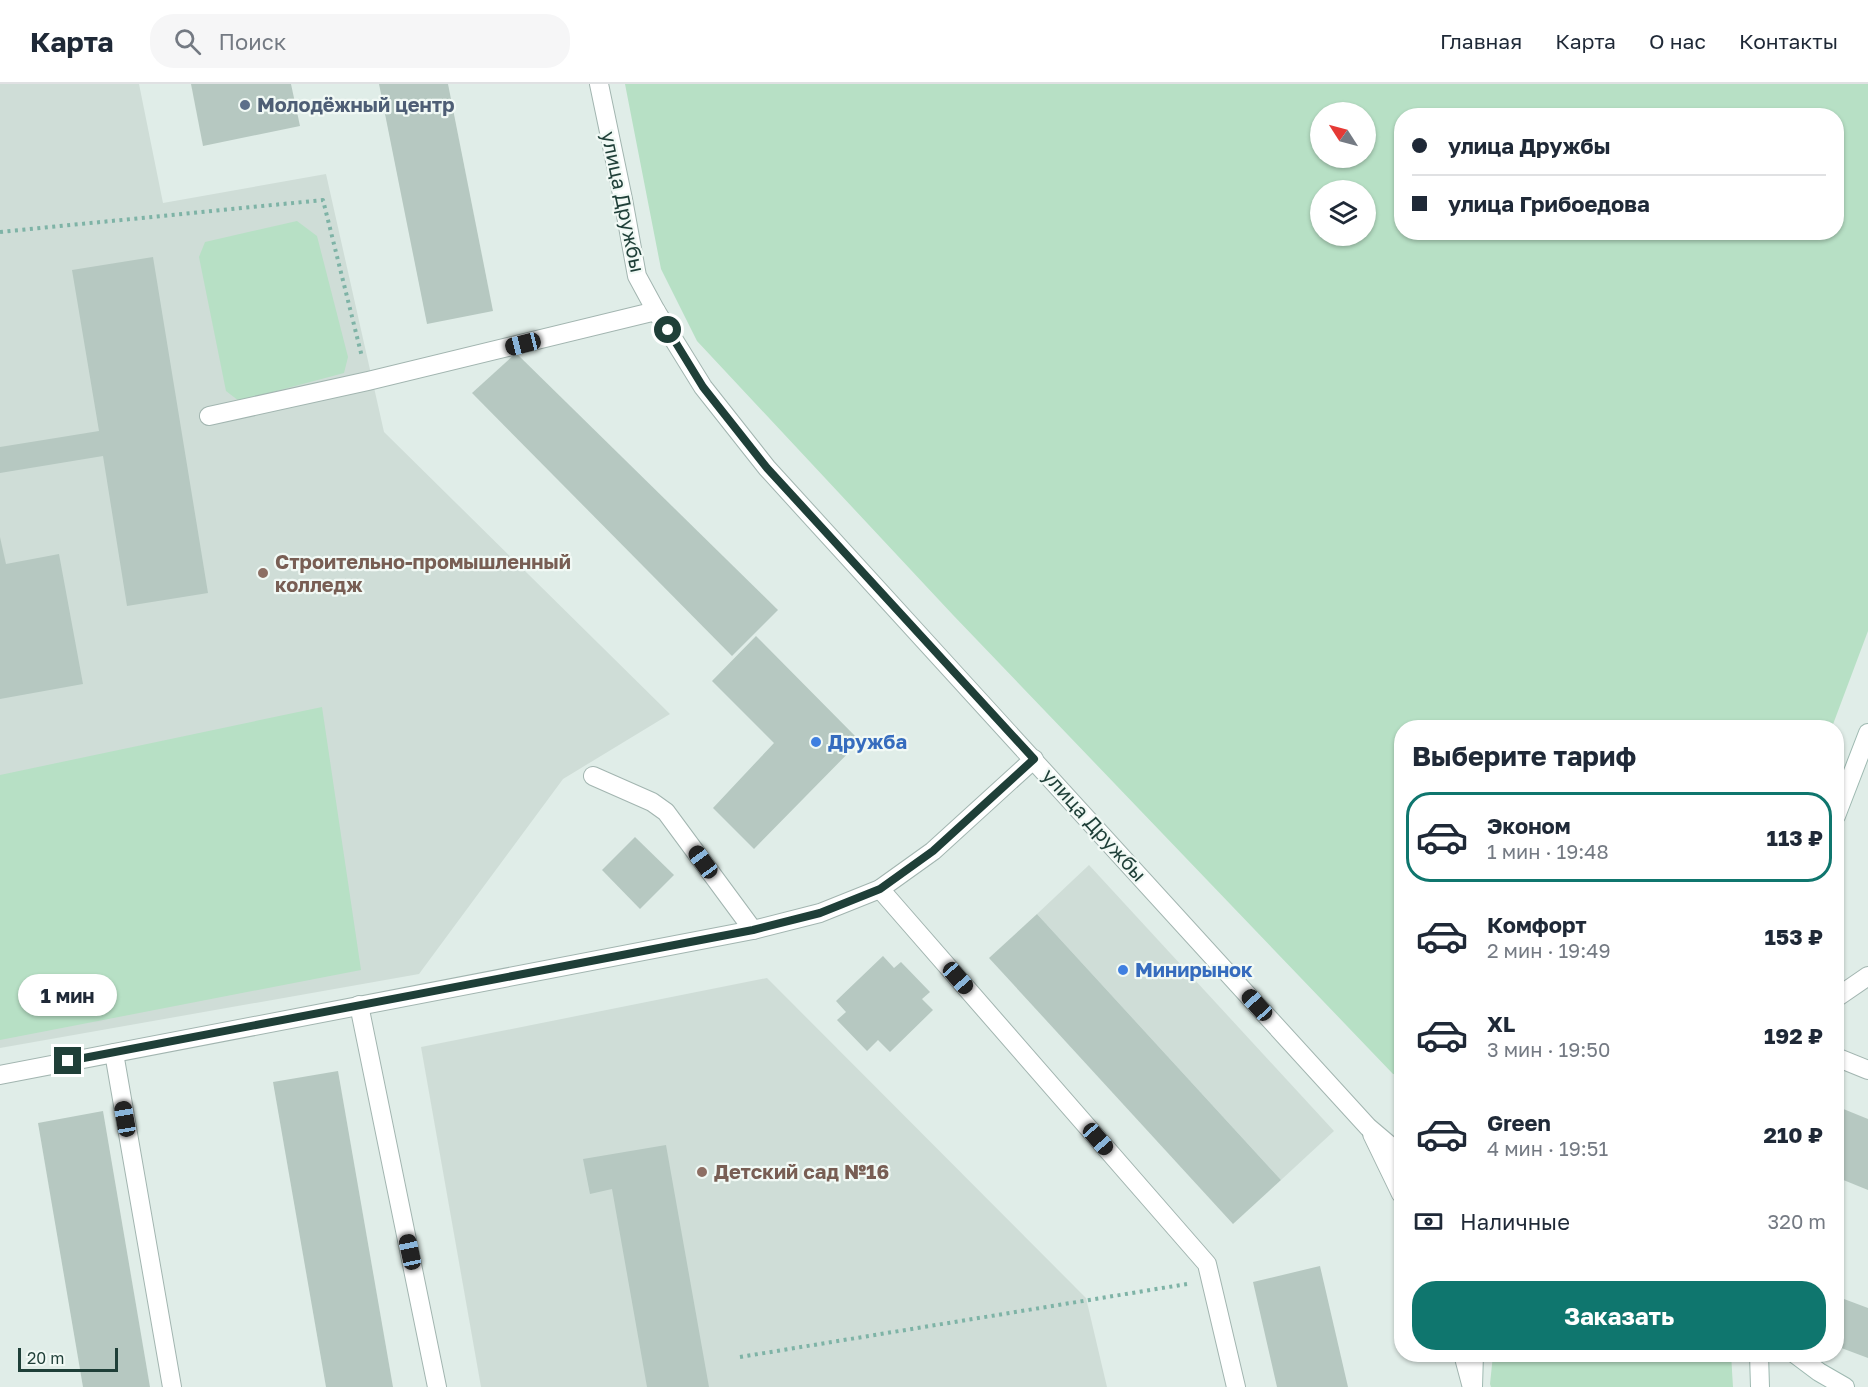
<!DOCTYPE html>
<html lang="ru">
<meta charset="utf-8">
<style>
body{margin:0;font-family:"Golos Text",sans-serif;background:#f6f6f7;color:#1f2937;height:100vh;display:flex;flex-direction:column;font-size:22px;white-space:nowrap}
*{box-sizing:border-box;margin:0}
p{font-size:20px;color:#747a83}
.icon{flex:none;width:33px;height:33px;fill:none;stroke:currentColor;stroke-width:2;stroke-linecap:round;stroke-linejoin:round}
.map{position:relative;flex:1;overflow:hidden}
.sheet{position:absolute;left:1394px;top:636px;width:450px;height:642px;display:flex;flex-direction:column;background:#fff;border-radius:24px;box-shadow:0 2px 4px #0004}
.sheet>*{flex:none}
.hud{position:absolute;left:1394px;top:24px;width:450px;height:132px;border-radius:24px;box-shadow:0 2px 4px #0004;display:grid;align-content:center;height:132px;padding:0 18px;background:#fff}
.needle{width:39px;rotate:306deg}
.controls{position:absolute;left:1310px;top:18px;display:grid;gap:12px}
.controls a{display:grid;place-items:center;width:66px;height:66px;border-radius:50%;background:#fff;box-shadow:0 2px 4px #0004;font-size:30px}
.scale{position:absolute;left:18px;bottom:15px;width:100px;box-sizing:border-box;padding-left:6px;border:3px solid #1f3f38;border-top:0;font-size:16px;line-height:21px;white-space:nowrap;color:#1f3f38;-webkit-text-stroke:4px #f1f9f5;paint-order:stroke}
.end{position:absolute;width:27px;height:27px;margin:-14px;border:8px solid #1f3f38;background:#fff;box-shadow:0 0 0 3px #fff}
.from{border-radius:50%}
.bubble{position:absolute;height:42px;border-radius:21px;background:#fff;box-shadow:0 2px 4px #0004;font-size:20px;font-weight:700;line-height:42px;text-align:center}
.car{position:absolute;width:18px;height:36px;margin:-18px -9px;border-radius:8px;box-shadow:0 0 4px 2px #0007;background:linear-gradient(#222 24%,#8ab4d8 0 40%,#222 0 76%,#8ab4d8 0 86%,#222 0)}
.hud b{display:flex;align-items:center;gap:21px;height:57px;font-size:22px}
.hud b+b{border-top:2px solid #e0e1e3}
.hud i{width:15px;height:15px;background:#1f2937}
ul{padding:0;list-style:none}
li{display:flex;align-items:center;gap:18px;height:90px;margin:0 12px 9px;padding:0 6px;border:3px solid transparent;border-radius:24px}
li div{flex:1}
li b{display:block;font-size:22px}
li em{font-style:normal;font-weight:700}
li.current{border-color:#0f766e}
li>.icon{width:54px;height:54px;stroke-width:1.5}
h2{padding:0 18px;font-size:27px;line-height:72px}
.pay{display:flex;align-items:center;gap:15px;height:66px;padding:0 18px;font-size:22px}
.pay p{margin-inline-start:auto}
.button{display:flex;gap:12px;margin-top:auto;padding:12px 18px}
.button a{flex:1;height:69px;border-radius:24px;background:#0f766e;color:#fff;font-size:24px;font-weight:700;line-height:69px;text-align:center}
header{display:flex;align-items:center;gap:36px;box-sizing:border-box;height:84px;padding:0 30px;background:#fff;border-bottom:2px solid #e0e1e3}
header strong{font-size:28px}
nav{display:flex;gap:33px;margin-inline-start:auto;font-size:21px}
.search{width:420px;height:54px;background:#f6f6f7;display:flex;align-items:center;gap:15px;box-sizing:border-box;padding:0 21px;border-radius:24px;color:#747a83;font-size:22px}
.map>svg:first-child{display:block}
</style>
<header>
<strong>Карта</strong>
<div class="search"><svg class="icon" aria-label="search" viewBox="0 0 24 24"><circle cx="10" cy="10" r="6"/><path d="M15 15l6 6"/></svg>Поиск</div>
<nav><a>Главная</a><a>Карта</a><a>О нас</a><a>Контакты</a></nav>
</header>
<div class="map">
<svg width="1868" height="1303" viewBox="0 0 1868 1303">
<rect width="100%" height="100%" fill="#e0ede8"/>
<g fill="#cfddd7">
<polygon points="0,0 139,0 163,119 326,90 384,348 670,630 563,695 419,890 0,964"/>
<polygon points="1089,781 1334,1047 1281,1096 1037,830"/>
<polygon points="767,894 1086,1214 1107,1303 481,1303 421,963"/>
</g>
<g fill="#b7e0c5" fill-rule="evenodd">
<path d="M625,0H1868V547L1832,643L1401,644V991L1393,990L953,531L697,257L661,185ZM1365,28V74H1320V28ZM1401,32H1836V148H1401ZM1320,106H1365V152H1320Z"/>
<polygon points="297,137 317,152 348,273 344,289 239,317 226,307 199,173 205,158"/>
<polygon points="322,623 361,886 0,956 0,691"/>
<polygon points="1731,1270 1733,1303 1491,1303 1490,1300 1493,1271"/>
</g>
<g fill="#b6c8c1">
<polygon points="191,0 291,0 300,42 203,62"/>
<polygon points="379,0 448,0 493,227 427,240"/>
<polygon points="153,173 208,509 127,522 103,372 0,389 0,363 99,347 72,186"/>
<polygon points="516,269 778,526 732,572 472,309"/>
<polygon points="0,453 6,480 59,470 83,600 0,615"/>
<polygon points="756,552 860,657 754,765 713,724 774,659 712,597"/>
<polygon points="635,753 674,791 640,825 602,786"/>
<polygon points="1037,830 1281,1096 1233,1140 989,874"/>
<polygon points="883,872 894,884 901,878 930,908 922,915 933,926 890,968 878,956 867,967 837,936 846,928 836,917"/>
<polygon points="338,987 393,1303 326,1303 273,998"/>
<polygon points="1836,1022 1868,1035 1868,1106 1836,1093"/>
<polygon points="103,1027 150,1303 83,1303 38,1039"/>
<polygon points="666,1061 709,1303 647,1303 612,1105 590,1110 583,1075"/>
<polygon points="1320,1182 1348,1303 1277,1303 1253,1198"/>
<polygon points="1836,1212 1868,1224 1868,1274 1836,1262"/>
</g>
<g fill="none" stroke-linecap="round" stroke-linejoin="round">
<g stroke="#a2b5b0" stroke-width="20">
<g id="lane">
<polyline points="209,332 368,297 656,227"/>
<polyline points="593,692 652,718 666,728 753,846"/>
<polyline points="880,805 1207,1180 1236,1303"/>
<polyline points="1836,914 1868,892"/>
<polyline points="359,921 437,1303"/>
<polyline points="114,969 172,1303"/>
<polyline points="1836,973 1868,986"/>
</g>
</g>
<g stroke="#a2b5b0" stroke-width="20">
<g id="street">
<polyline points="599,0 623,115 637,192 656,227 703,303 767,384 1368,1043 1401,1071"/>
<polyline points="0,991 753,846 820,829 880,805 933,767 1034,675"/>
<polyline points="1372,1050 1401,1110"/>
<polyline points="1463,1270 1471,1300"/>
</g>
</g>
<g stroke="#9eb9b1" stroke-width="20">
<g id="secondary">
<polyline points="1836,732 1868,649"/>
<polyline points="1759,1270 1760,1303"/>
<polyline points="1795,1270 1819,1288 1845,1303"/>
<polyline points="1473,1303 1474,1270"/>
</g>
</g>
<g stroke="#7eb3a6" stroke-width="4" stroke-dasharray="3 4.5" stroke-linecap="butt">
<polyline points="0,148 323,116 362,273"/>
<polyline points="740,1273 1187,1200"/>
</g>
<use href="#lane" stroke="#fff" stroke-width="18"/>
<use href="#street" stroke="#fff" stroke-width="18"/>
<use href="#secondary" stroke="#fff" stroke-width="18"/>
</g>
<g fill="none" stroke-linecap="round" stroke-linejoin="round">
<polyline stroke="#1f3f38" stroke-width="8" points="68,977 753,846 820,829 880,805 933,767 1034,675 767,384 703,303 668,246"/>
</g>
<circle fill="#5c6f8a" stroke="#f1f9f5" stroke-width="2" cx="245" cy="21" r="6"/>
<g fill="#8d6e63" stroke="#f1f9f5" stroke-width="2">
<circle cx="263" cy="489" r="6"/>
<circle cx="702" cy="1088" r="6"/>
</g>
<g fill="#3f7fe0" stroke="#f1f9f5" stroke-width="2">
<circle cx="816" cy="658" r="6"/>
<circle cx="1123" cy="886" r="6"/>
</g>
<g text-anchor="middle" stroke-width="4.5" stroke-linejoin="round" paint-order="stroke">
<g font-size="20" font-weight="bold" fill="#4e5e75" stroke="#f1f9f5" text-anchor="start">
<text x="257" y="28">Молодёжный центр</text>
</g>
<g font-size="20" fill="#1f3f38" stroke="#f1f9f5">
<text transform="translate(623 118) rotate(78)" y="7">улица Дружбы</text>
<text transform="translate(1094 741) rotate(48)" y="7">улица Дружбы</text>
</g>
<g font-size="20" font-weight="bold" fill="#785e54" stroke="#f1f9f5" text-anchor="start">
<text x="275" y="485">Строительно-промышленный<tspan x="275" dy="23">колледж</tspan></text>
<text x="714" y="1095">Детский сад №16</text>
</g>
<g font-size="20" font-weight="bold" fill="#366cbe" stroke="#f1f9f5" text-anchor="start">
<text x="828" y="665">Дружба</text>
<text x="1135" y="893">Минирынок</text>
</g>
</g>
</svg>
<div class="controls">
<a><svg class="needle" viewBox="-14 -14 28 28"><path d="M0-13l5 13h-10z" fill="#e53935"/><path d="M0 13l5-13h-10z" fill="#747a83"/></svg></a>
<a><svg class="icon" aria-label="layers" viewBox="0 0 24 24"><path d="M12 4l9 5-9 5-9-5zM3 14l9 5 9-5"/></svg></a>
</div>
<div class="scale">20 m</div>
<i class="end from" style="left:668px;top:246px"></i>
<i class="end" style="left:68px;top:977px"></i>
<div class="bubble" style="left:18px;top:890px;width:99px">1 мин</div>
<i class="car" style="left:523px;top:260px;rotate:256deg"></i>
<i class="car" style="left:703px;top:778px;rotate:324deg"></i>
<i class="car" style="left:958px;top:894px;rotate:139deg"></i>
<i class="car" style="left:1257px;top:921px;rotate:318deg"></i>
<i class="car" style="left:125px;top:1035px;rotate:350deg"></i>
<i class="car" style="left:1098px;top:1055px;rotate:139deg"></i>
<i class="car" style="left:410px;top:1168px;rotate:348deg"></i>
<div class="hud">
<b><i class="from"></i>улица Дружбы</b>
<b><i></i>улица Грибоедова</b>
</div>
<section class="sheet">
<h2>Выберите тариф</h2>
<ul>
<li class="current"><svg class="icon" aria-label="car" viewBox="0 0 24 24"><path d="M5 17H2v-5l4-1 3-4h7l3 4 3 1v5h-3M9 17h6M6 11h13"/><circle cx="7" cy="17" r="2"/><circle cx="17" cy="17" r="2"/></svg><div><b>Эконом</b><p>1 мин · 19:48</p></div><em>113 ₽</em></li>
<li><svg class="icon" aria-label="car" viewBox="0 0 24 24"><path d="M5 17H2v-5l4-1 3-4h7l3 4 3 1v5h-3M9 17h6M6 11h13"/><circle cx="7" cy="17" r="2"/><circle cx="17" cy="17" r="2"/></svg><div><b>Комфорт</b><p>2 мин · 19:49</p></div><em>153 ₽</em></li>
<li><svg class="icon" aria-label="car" viewBox="0 0 24 24"><path d="M5 17H2v-5l4-1 3-4h7l3 4 3 1v5h-3M9 17h6M6 11h13"/><circle cx="7" cy="17" r="2"/><circle cx="17" cy="17" r="2"/></svg><div><b>XL</b><p>3 мин · 19:50</p></div><em>192 ₽</em></li>
<li><svg class="icon" aria-label="car" viewBox="0 0 24 24"><path d="M5 17H2v-5l4-1 3-4h7l3 4 3 1v5h-3M9 17h6M6 11h13"/><circle cx="7" cy="17" r="2"/><circle cx="17" cy="17" r="2"/></svg><div><b>Green</b><p>4 мин · 19:51</p></div><em>210 ₽</em></li>
</ul>
<div class="pay"><svg class="icon" aria-label="cash" viewBox="0 0 24 24"><path d="M3 7h18v10H3z"/><circle cx="12" cy="12" r="2"/></svg>Наличные<p>320 m</p></div>
<div class="button"><a>Заказать</a></div>
</section>
</div>
